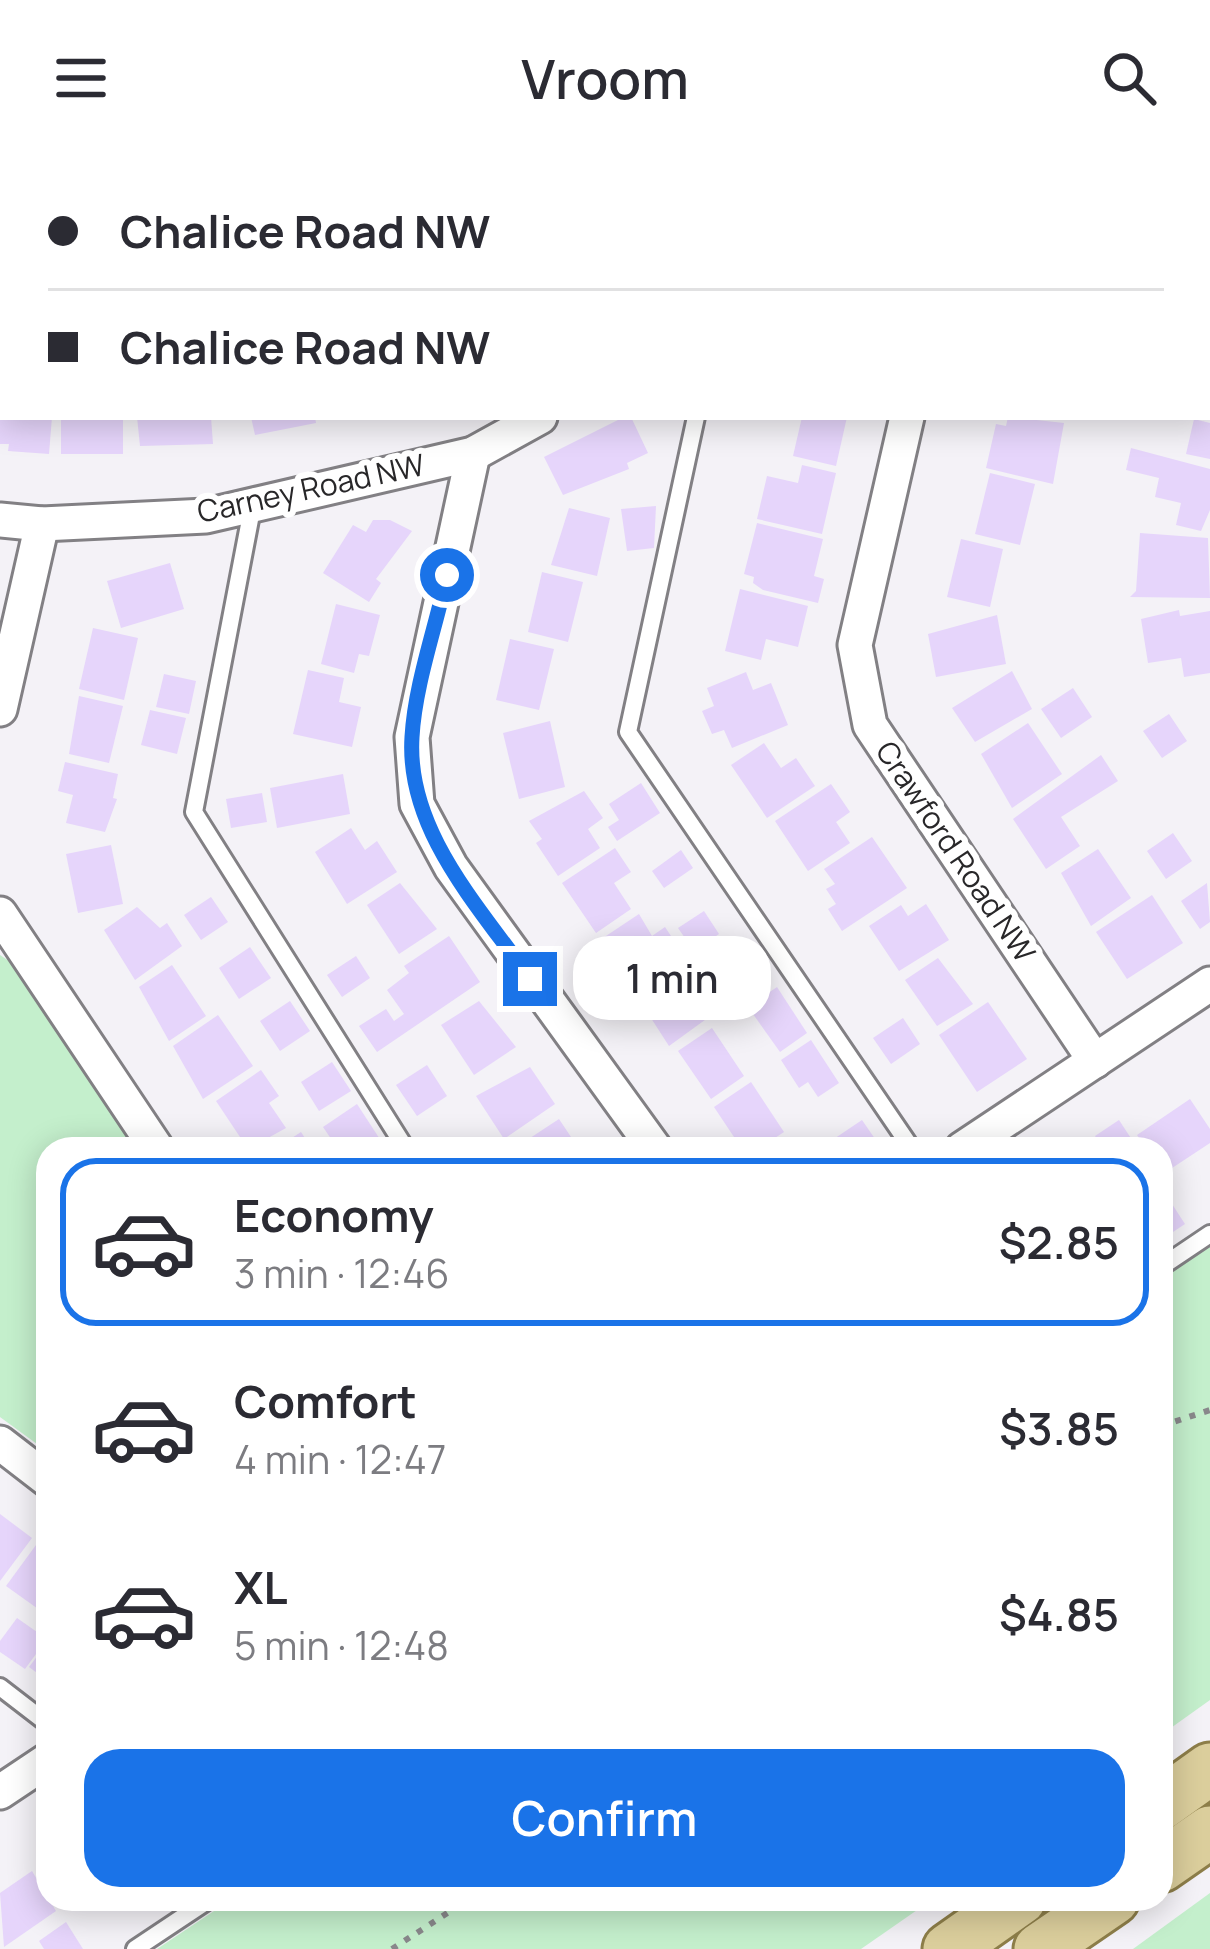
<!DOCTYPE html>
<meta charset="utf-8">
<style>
body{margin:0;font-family:Manrope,sans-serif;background:#f2f2f3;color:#2b2b33;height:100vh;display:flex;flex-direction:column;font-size:45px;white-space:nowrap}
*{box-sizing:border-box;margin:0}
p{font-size:39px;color:#7c7c81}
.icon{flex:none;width:66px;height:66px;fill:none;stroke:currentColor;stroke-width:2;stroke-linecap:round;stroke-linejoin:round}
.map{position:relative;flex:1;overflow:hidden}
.panel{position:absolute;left:36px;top:981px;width:1137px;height:774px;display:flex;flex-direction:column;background:#fff;border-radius:36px;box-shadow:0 6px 30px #0003}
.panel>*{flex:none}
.hud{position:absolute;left:0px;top:0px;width:1212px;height:264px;box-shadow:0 6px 30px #0003;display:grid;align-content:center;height:264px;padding:0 48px;background:#fff}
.end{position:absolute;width:54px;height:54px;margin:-27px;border:15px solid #1a73e8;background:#fff;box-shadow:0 0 0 6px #fff}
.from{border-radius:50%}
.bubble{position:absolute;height:84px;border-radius:36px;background:#fff;box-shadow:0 6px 30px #0003;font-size:39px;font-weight:600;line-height:84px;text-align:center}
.hud b{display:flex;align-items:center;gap:42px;height:114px;font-size:45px}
.hud b+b{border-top:3px solid #e1e1e2}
.hud i{width:30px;height:30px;background:#2b2b33}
ul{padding:21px 0 0;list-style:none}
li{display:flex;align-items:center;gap:36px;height:168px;margin:0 24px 18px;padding:0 24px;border:6px solid transparent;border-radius:36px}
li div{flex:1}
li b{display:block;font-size:45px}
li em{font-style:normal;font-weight:600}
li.current{border-color:#1a73e8}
li>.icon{width:108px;height:108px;stroke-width:1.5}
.button{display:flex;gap:24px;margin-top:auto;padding:24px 48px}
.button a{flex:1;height:138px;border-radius:36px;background:#1a73e8;color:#fff;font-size:48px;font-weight:600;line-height:138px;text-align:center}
header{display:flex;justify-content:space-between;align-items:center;height:156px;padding:0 48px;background:#fff;font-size:54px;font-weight:600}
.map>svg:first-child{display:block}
</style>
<header><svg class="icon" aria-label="menu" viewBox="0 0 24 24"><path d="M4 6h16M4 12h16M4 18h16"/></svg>Vroom<svg class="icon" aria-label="search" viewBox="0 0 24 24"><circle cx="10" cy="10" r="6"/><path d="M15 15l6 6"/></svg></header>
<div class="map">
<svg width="1210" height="1793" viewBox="0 0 1210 1793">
<rect width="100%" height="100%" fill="#f4f2f7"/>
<g fill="#c4efcc">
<polygon points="0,799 12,807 135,993 48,993 48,1296 0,1261"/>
<polygon points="1210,1088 1210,1544 1161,1579 1161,1121"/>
<polygon points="1210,1737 1210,1793 1133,1793"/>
<polygon points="232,1743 933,1743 861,1793 157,1793"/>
</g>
<g fill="#e6d5fb">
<polygon points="0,261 52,261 49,298 8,295 9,288 0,288"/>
<rect x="61" y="261" width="62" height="37"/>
<polygon points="137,261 211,261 213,288 140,290"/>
<polygon points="251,261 315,261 316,267 255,279"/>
<polygon points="624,261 631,261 648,297 627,307 629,313 563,339 544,301"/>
<polygon points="802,261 847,261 836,310 793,300"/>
<polygon points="1008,261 1064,267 1053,328 986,312 996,268 1006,270"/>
<polygon points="1194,263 1210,267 1210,303 1186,298"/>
<polygon points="1131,292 1210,313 1210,354 1201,375 1176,369 1181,347 1155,341 1159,322 1126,314"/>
<polygon points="802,309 836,317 822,378 757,363 767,320 798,327"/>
<polygon points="990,317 1035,328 1020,389 975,378"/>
<polygon points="656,350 654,392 627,395 621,353"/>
<polygon points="569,352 610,362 597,420 551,409"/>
<polygon points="373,364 390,364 412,375 376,423 381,427 369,446 323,417 353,369 366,376"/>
<polygon points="757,367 823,383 814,420 824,423 818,447 763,434 753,427 754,421 744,418"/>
<polygon points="1140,377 1208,382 1210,442 1130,441 1136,435"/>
<polygon points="961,383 1003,393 990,451 947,441"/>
<polygon points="170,407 184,453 121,472 107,425"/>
<polygon points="542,416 583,426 568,486 528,476"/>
<polygon points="740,433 808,450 798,491 766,483 761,504 725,495"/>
<polygon points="336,448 380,459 369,500 359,498 354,517 321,508"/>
<polygon points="1179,454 1180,460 1210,455 1210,517 1184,521 1181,502 1148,507 1141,463"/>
<polygon points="997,459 1006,508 936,521 928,478"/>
<polygon points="93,472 138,482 124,544 79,533"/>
<polygon points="510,483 554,493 539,554 496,544"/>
<polygon points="308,514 344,522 339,546 361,551 352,591 293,578"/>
<polygon points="1012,515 1032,553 975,586 952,552"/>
<polygon points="746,516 753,534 771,527 788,569 732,592 724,574 712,578 702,555 714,550 707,532"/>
<polygon points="164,518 196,525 189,558 156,551"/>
<polygon points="1073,532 1092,561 1061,582 1041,553"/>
<polygon points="79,540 123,550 109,607 69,598"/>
<polygon points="150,554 186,562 177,598 141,589"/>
<polygon points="1169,558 1187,585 1162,602 1143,575"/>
<polygon points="550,565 565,631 519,643 503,577"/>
<polygon points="1028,567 1062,618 1012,652 981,598"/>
<polygon points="764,587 781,612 796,602 815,630 767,662 731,609"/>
<polygon points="1101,599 1118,625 1061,661 1080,690 1046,713 1013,663"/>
<polygon points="65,606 118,618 113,642 117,643 105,676 66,667 73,639 58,635"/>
<polygon points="343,618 350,658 277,672 270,632"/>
<polygon points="641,627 660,657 617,685 608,671 619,664 609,648"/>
<polygon points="831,628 850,656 836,666 850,687 808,715 775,665"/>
<polygon points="584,635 603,662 588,673 600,692 558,720 536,687 542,683 529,665"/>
<polygon points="262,637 267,666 231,672 226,643"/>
<polygon points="351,672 365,694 377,685 397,716 347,748 315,696"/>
<polygon points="1173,677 1192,705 1166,723 1147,695"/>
<polygon points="872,681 907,732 842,775 828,753 836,748 826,733 835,728 824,713"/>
<polygon points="111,689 123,748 78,757 66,698"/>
<polygon points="615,692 631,716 614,727 631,753 596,777 562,727"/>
<polygon points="1098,693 1131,742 1091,770 1061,717"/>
<polygon points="681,694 693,712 664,732 652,715"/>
<polygon points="400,727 437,773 399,798 367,749"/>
<polygon points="1207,727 1210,766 1200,773 1181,745"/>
<polygon points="1152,739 1183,787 1127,823 1096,776"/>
<polygon points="211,741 228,766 201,784 184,759"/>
<polygon points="926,748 949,784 899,815 869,770 901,749 908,760"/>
<polygon points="137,751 160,772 167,767 182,790 135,824 104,774"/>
<polygon points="704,755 719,778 694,795 678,772"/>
<polygon points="639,758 652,780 665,771 683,798 634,830 603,782"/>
<polygon points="449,780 480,826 377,896 359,870 386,853 394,865 404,858 387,834 409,817 404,810"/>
<polygon points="250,791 271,822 239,843 219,812"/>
<polygon points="356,800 370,822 342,841 327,819"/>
<polygon points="938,802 973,848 937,870 905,824"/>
<polygon points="172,809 206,860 169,885 139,831"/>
<polygon points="677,813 709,861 669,890 649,859 656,854 644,836"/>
<polygon points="777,831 807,877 780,896 748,851"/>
<polygon points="290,845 310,875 280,895 260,865"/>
<polygon points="479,845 516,891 474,919 441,869"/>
<polygon points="988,846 1027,903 977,936 939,879"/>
<polygon points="218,859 253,910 203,943 173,890"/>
<polygon points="903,862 920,888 891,908 873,882"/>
<polygon points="712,872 744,920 711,943 678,895"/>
<polygon points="811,884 839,927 818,941 808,926 799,932 781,904"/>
<polygon points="332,906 351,935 319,955 301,926"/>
<polygon points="427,909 447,940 417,960 396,929"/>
<polygon points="530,911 555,948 504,983 476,940"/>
<polygon points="261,914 279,940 269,947 286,972 248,993 216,945"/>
<polygon points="751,926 784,976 758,993 742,993 714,951"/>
<polygon points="1190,943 1210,973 1210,987 1163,1018 1161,993 1147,993 1137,979"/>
<polygon points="357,948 385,991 382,993 338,993 323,971"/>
<polygon points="559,963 579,993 525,993 521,988"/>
<polygon points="862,964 882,993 819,993"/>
<polygon points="1119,964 1138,993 1104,993 1095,980"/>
<polygon points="301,976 312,993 275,993"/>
<polygon points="1172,1048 1185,1068 1173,1076 1161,1059"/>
<polygon points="0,1358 32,1382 0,1425"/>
<polygon points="36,1389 48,1398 48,1460 6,1430"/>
<polygon points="17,1462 47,1483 25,1513 0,1496 0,1485"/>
<polygon points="48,1486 48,1525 29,1511"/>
<polygon points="32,1715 56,1755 4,1791 0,1737"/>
<polygon points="66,1766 83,1793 44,1793 39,1785"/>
</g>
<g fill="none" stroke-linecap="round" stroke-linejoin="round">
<g stroke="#828084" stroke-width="22">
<g id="service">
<polyline points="562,3 569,0"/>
<polyline points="0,150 3,151"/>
<polyline points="696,261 628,576 912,993"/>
<polyline points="253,348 194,656 406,993"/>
<polyline points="1161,1111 1210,1078"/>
<polyline points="0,1531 48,1568"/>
<polyline points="135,1793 210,1743"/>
</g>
</g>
<g stroke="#828084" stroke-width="39">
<g id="minor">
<polyline points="903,0 905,3"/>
<polyline points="1045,3 1051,0"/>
<polyline points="907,261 855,489 870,569 1095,905"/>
<polyline points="473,298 412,581 417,648 451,711 655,993"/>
<polyline points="0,364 42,368 206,360 473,298 540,261"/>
<polyline points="0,553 42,368"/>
<polyline points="0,758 157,993"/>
<polyline points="962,993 1210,828"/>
<polyline points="0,1287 48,1324"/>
<polyline points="0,1636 48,1604"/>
</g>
</g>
<g stroke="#8d7e49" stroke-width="57">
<g id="primary">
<polyline points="1161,1648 1210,1613"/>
<polyline points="1161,1710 1210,1676"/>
<polyline points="949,1793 1020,1743"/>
<polyline points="1040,1793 1113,1743"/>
</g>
</g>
<g stroke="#89888b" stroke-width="6" stroke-dasharray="6 9" stroke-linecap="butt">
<polyline points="1161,1270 1210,1254"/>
<polyline points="392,1793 469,1743"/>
</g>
<use href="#service" stroke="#fff" stroke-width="16"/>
<use href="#minor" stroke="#fff" stroke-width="33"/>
<use href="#primary" stroke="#dbce9c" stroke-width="51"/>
</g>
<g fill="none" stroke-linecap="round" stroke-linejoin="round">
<path stroke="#1a73e8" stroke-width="15" d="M447,419C436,471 415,528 412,581C406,675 480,751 530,823"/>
</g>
<g text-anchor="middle" stroke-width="12" stroke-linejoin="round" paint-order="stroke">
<g font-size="30" fill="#282729" stroke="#fff">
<text transform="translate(311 333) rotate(-12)" y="10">Carney Road NW</text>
<text transform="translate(955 696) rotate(56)" y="10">Crawford Road NW</text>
</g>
</g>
</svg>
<i class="end from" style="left:447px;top:419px"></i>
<i class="end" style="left:530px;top:823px"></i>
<div class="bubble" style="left:573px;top:780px;width:198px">1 min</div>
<div class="hud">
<b><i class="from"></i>Chalice Road NW</b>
<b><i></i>Chalice Road NW</b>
</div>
<section class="panel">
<ul>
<li class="current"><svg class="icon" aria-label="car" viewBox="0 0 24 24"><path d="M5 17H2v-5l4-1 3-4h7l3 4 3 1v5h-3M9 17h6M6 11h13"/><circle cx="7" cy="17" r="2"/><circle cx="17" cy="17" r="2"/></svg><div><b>Economy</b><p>3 min · 12:46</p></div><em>$2.85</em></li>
<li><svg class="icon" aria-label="car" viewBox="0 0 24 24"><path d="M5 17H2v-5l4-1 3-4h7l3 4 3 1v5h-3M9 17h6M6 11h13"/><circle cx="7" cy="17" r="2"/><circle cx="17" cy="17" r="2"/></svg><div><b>Comfort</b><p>4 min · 12:47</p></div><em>$3.85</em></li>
<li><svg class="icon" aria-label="car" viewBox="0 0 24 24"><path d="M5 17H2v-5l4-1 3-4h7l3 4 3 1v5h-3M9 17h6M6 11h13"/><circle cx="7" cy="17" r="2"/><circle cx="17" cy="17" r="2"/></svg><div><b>XL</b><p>5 min · 12:48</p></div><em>$4.85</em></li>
</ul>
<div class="button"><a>Confirm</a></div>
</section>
</div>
